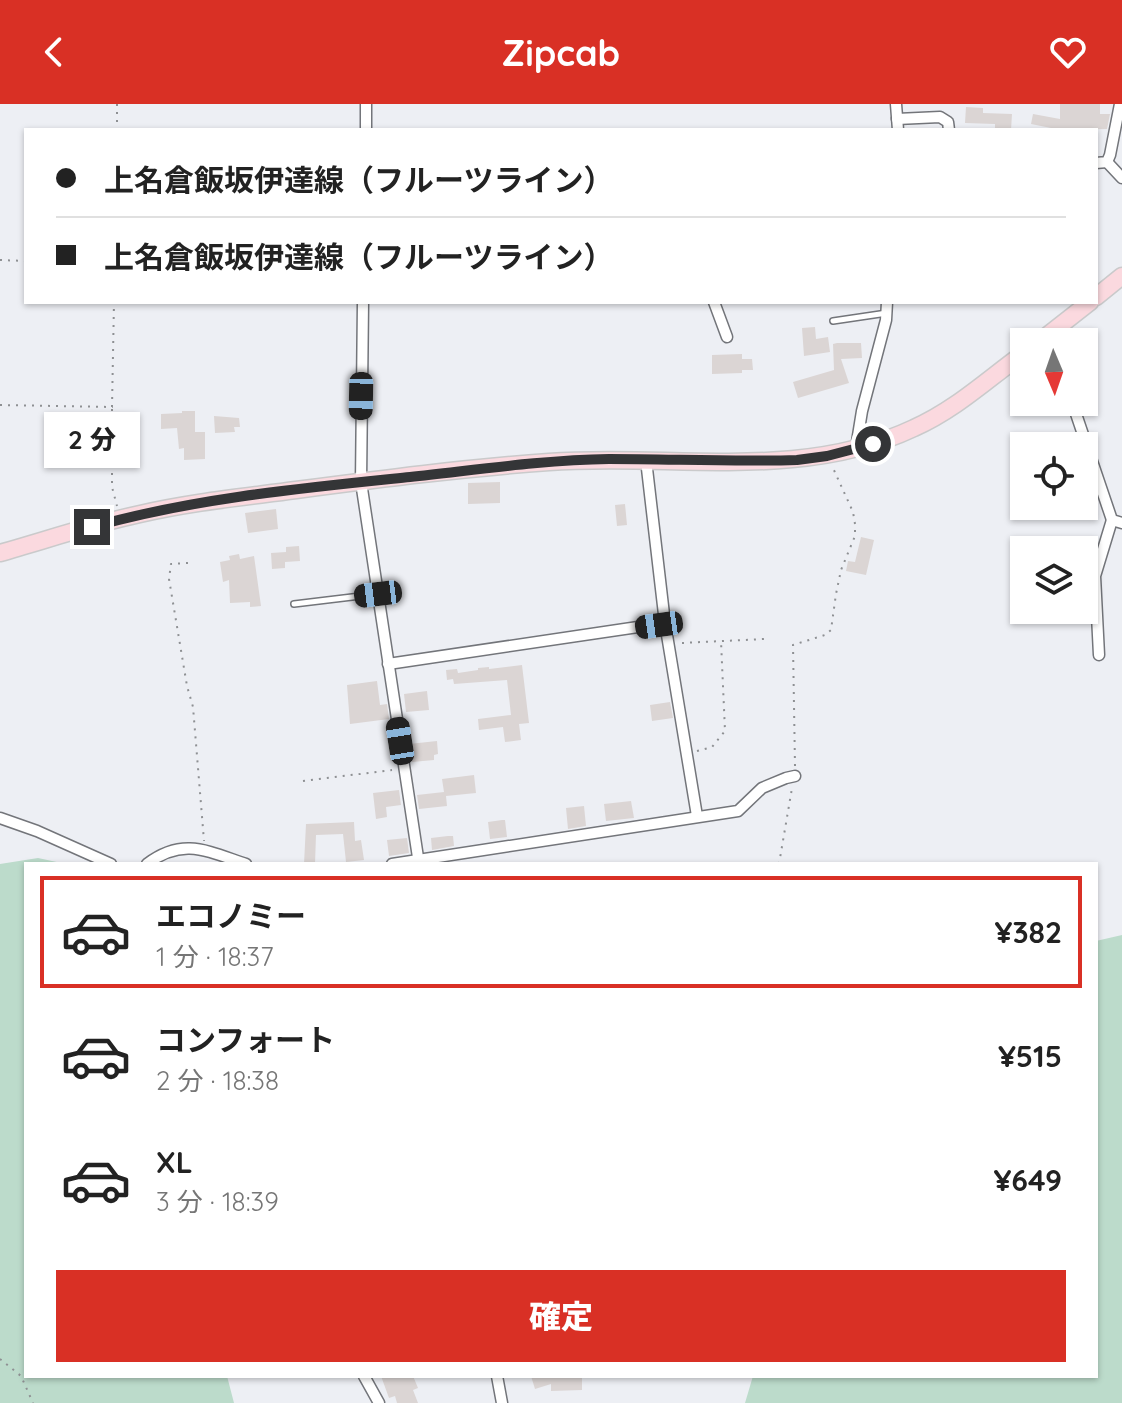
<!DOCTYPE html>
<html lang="ja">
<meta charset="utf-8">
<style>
body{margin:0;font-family:Quicksand,"Noto Sans JP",sans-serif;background:#f2f2f2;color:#222;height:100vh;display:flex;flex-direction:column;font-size:30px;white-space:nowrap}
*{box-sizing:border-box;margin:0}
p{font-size:26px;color:#767676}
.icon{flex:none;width:44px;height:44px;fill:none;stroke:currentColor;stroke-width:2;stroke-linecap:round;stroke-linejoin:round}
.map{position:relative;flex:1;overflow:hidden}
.drawer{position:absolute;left:24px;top:758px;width:1074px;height:516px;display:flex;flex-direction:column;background:#fff;border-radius:0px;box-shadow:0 2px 6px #0004}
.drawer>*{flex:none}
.banner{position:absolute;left:24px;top:24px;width:1074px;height:176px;border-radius:0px;box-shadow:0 2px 6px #0004;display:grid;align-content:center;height:176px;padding:0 32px;background:#fff}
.needle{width:52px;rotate:178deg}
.buttons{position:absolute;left:1010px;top:224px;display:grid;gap:16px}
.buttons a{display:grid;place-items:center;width:88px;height:88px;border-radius:0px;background:#fff;box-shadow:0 2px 6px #0004;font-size:40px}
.end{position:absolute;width:36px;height:36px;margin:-18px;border:10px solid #343537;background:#fff;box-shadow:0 0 0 4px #fff}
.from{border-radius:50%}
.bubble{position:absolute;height:56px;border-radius:0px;background:#fff;box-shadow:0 2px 6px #0004;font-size:26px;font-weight:800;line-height:56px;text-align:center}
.car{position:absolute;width:24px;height:48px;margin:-24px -12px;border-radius:10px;box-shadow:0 0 6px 2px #0007;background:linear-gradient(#222 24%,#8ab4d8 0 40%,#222 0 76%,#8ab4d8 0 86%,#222 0)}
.banner b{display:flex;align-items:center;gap:28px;height:76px;font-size:30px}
.banner b+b{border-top:2px solid #e0e0e0}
.banner i{width:20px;height:20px;background:#222}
ul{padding:14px 0 0;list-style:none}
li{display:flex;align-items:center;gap:24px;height:112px;margin:0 16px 12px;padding:0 16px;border:4px solid transparent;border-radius:0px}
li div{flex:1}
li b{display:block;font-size:30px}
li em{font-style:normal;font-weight:800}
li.selected{border-color:#d93025}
li>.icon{width:72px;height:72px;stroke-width:1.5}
.action{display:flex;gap:16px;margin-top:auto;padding:16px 32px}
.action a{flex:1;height:92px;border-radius:0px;background:#d93025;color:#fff;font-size:32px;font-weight:800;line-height:92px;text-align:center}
header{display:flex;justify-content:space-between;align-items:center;height:104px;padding:0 32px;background:#d93025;color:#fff;font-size:36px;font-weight:800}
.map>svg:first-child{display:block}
</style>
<header><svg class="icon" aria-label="back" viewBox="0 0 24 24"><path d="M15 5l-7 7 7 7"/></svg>Zipcab<svg class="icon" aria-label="heart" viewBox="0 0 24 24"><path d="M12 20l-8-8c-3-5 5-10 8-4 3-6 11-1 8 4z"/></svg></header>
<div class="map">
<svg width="1122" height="1299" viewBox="0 0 1122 1299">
<rect width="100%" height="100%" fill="#edeff4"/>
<g fill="#bcdbcb">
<polygon points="38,754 66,760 26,760 26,1272 227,1272 234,1299 0,1299 0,760"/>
<polygon points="1122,831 1122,1299 745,1299 753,1272 1096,1272 1096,837"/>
</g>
<g fill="#dbd5d4">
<polygon points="1060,0 1100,0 1100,10 1110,10 1107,25 1061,26 1031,20 1033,10 1060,15"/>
<polygon points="966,3 983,4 983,9 1012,10 1011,26 995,26 995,20 965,19"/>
<polygon points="815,223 816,235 828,233 830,248 804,252 802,224"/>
<polygon points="837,239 861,239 862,254 841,255 849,279 798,294 793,278 834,266 833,240"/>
<polygon points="742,250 742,255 752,255 753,266 742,266 742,269 712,270 712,251"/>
<polygon points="182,307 195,307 195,328 205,328 205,355 184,356 184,344 179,345 177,324 161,325 161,310 182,309"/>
<polygon points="214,312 239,314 240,323 234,323 235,328 215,329"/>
<polygon points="500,378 500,399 468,400 468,379"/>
<polygon points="625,400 627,421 617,422 615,401"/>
<polygon points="276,405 278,425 248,429 245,409"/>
<polygon points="861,433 874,436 866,471 846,467 848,457 855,458"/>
<polygon points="299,442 300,457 285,458 285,464 272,465 271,449 286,448 286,443"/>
<polygon points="239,450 240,455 254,452 261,502 250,503 250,498 230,499 229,476 223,478 220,458 230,456 229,452"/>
<polygon points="522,561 529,619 519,620 521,636 505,638 503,623 479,626 478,615 511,611 507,576 454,580 453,575 447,576 446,566 457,565 458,569 478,566 478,564 489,563 489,565"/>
<polygon points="377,577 380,601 387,600 389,615 350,620 347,581"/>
<polygon points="427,587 429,606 406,608 404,590"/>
<polygon points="670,598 673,614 652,617 650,601"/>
<polygon points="437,637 438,650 434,651 434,656 412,658 409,640"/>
<polygon points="474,671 476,689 446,692 447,702 419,705 417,691 444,688 442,675"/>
<polygon points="399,686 401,701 386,703 387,713 376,715 373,689"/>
<polygon points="631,697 634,714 606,717 604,700"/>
<polygon points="584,702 586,722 568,725 566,704"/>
<polygon points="502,716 505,716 507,733 490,735 488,718"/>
<polygon points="354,718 355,737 361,736 364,756 346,758 343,730 316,731 315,760 304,760 306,720"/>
<polygon points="448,732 453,732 454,742 432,746 431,734"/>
<polygon points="407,734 409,749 389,752 387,736"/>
<polygon points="381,1272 413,1272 418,1284 413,1286 418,1299 397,1299 395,1292 389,1294"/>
<polygon points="531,1272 582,1272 582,1286 551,1287 551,1280 535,1285"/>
</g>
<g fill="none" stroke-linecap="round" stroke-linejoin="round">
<g stroke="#73757a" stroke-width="8">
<g id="lane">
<polyline points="833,217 887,209"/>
<polyline points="294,500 377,490"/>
</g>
</g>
<g stroke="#73757a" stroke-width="13">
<g id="street">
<polyline points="896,0 898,26"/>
<polyline points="897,15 940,13 948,18 949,26"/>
<polyline points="366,26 366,0"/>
<polyline points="1107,58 1122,74"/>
<polyline points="1096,59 1107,58 1110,51 1120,0"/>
<polyline points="363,198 361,378 419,760"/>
<polyline points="714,198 727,233"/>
<polyline points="1072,298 1112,416 1122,419"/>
<polyline points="856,344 862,307 886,216 887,198"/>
<polyline points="646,356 665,519 697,712"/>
<polyline points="1099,551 1095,472 1112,416"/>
<polyline points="388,560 665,519"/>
<polyline points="0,714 37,727 111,760"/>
<path d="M147,760C183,733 207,747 246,760"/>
<polyline points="392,760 738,707 762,684 786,674 795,672"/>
<polyline points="364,1272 379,1299"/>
<polyline points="497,1272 502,1299"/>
</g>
</g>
<g stroke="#cacacb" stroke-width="19">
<g id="primary">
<polyline points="1096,193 1122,172"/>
<polyline points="1039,238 1090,198"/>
<path d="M0,449C46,436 93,420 140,410C192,398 244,393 296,386C380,375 465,364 549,358C670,349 800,378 914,324C955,306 988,275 1024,249"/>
</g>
</g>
<g stroke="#8e9093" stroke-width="2" stroke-dasharray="2 6" stroke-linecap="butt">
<polyline points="117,26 117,0"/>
<polyline points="0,156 26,157"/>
<polyline points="0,301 112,303 114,198"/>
<polyline points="112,305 112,383 117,402"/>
<polyline points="188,459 171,460 169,475 187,582 193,603 204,737"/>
<polyline points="682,539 764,535"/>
<polyline points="697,647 712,643 725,627 721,537"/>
<polyline points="795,662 793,541 825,531 831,526 836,490 841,466 855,432 855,420 853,408 833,364"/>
<polyline points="303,677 392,666"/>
<polyline points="779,760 792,684"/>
<polyline points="0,1255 21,1272 33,1299"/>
</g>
<use href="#lane" stroke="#fff" stroke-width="5"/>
<use href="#street" stroke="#fff" stroke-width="10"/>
<use href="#primary" stroke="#fbd9df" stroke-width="16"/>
</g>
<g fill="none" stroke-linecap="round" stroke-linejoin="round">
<path stroke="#343537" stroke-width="10" d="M92,423C195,394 303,384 410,373C476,366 543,356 609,355C672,355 735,358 797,356L827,352L873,340"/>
</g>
</svg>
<div class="buttons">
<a><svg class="needle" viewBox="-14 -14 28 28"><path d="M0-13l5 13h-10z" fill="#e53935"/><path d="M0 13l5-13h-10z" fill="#767676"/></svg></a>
<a><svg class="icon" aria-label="locate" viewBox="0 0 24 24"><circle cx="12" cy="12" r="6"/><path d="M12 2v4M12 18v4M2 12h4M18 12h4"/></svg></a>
<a><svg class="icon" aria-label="layers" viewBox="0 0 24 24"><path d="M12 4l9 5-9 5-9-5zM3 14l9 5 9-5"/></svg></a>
</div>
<i class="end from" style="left:873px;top:340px"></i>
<i class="end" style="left:92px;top:423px"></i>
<div class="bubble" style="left:44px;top:308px;width:96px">2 分</div>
<i class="car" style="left:361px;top:292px;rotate:181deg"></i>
<i class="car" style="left:378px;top:490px;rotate:263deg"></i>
<i class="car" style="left:659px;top:521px;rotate:262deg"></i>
<i class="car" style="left:400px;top:637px;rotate:351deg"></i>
<div class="banner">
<b><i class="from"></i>上名倉飯坂伊達線（フルーツライン）</b>
<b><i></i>上名倉飯坂伊達線（フルーツライン）</b>
</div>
<section class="drawer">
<ul>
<li class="selected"><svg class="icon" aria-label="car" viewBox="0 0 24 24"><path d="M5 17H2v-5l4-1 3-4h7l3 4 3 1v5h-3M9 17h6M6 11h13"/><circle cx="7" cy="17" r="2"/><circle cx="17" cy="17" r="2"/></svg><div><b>エコノミー</b><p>1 分 · 18:37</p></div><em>¥382</em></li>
<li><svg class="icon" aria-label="car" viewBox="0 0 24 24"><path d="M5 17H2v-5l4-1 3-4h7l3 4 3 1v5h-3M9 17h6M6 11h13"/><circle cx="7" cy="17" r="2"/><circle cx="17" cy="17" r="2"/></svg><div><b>コンフォート</b><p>2 分 · 18:38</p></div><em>¥515</em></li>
<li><svg class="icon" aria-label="car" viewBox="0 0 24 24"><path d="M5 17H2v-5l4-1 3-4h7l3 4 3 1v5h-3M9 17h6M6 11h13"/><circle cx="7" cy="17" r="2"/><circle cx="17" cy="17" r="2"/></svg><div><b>XL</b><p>3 分 · 18:39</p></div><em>¥649</em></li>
</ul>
<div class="action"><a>確定</a></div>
</section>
</div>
